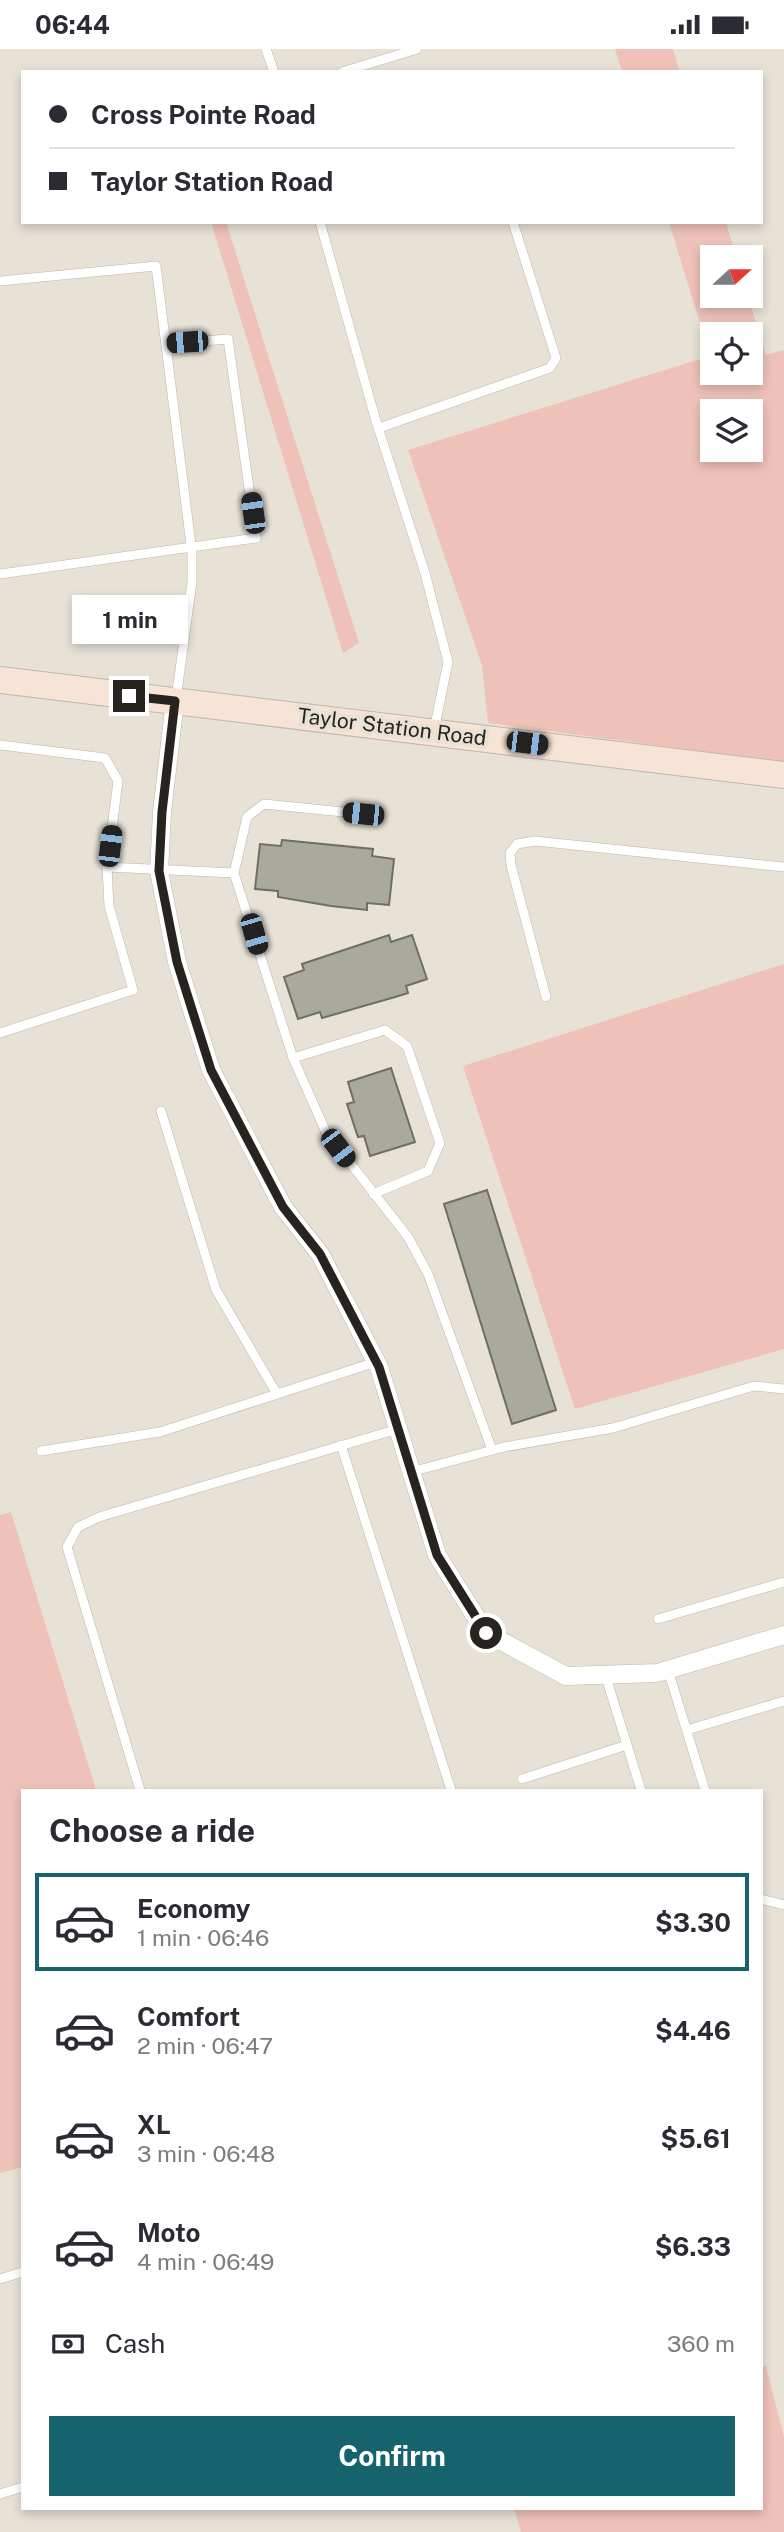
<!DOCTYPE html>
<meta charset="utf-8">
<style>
body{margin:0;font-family:"Public Sans",sans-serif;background:#f7f7f7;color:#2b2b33;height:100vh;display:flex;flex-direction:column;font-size:26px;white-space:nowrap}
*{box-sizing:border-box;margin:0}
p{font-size:23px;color:#7c7c81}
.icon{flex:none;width:38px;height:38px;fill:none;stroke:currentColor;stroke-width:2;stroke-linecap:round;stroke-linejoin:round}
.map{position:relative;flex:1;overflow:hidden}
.details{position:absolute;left:21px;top:1740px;width:742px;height:721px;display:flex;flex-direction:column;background:#fff;border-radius:0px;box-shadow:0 4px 10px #0003}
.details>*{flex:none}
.banner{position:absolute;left:21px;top:21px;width:742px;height:154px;border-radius:0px;box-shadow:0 4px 10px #0003;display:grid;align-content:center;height:154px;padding:0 28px;background:#fff}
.needle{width:46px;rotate:69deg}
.tools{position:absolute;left:700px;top:196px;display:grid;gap:14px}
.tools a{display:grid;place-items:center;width:63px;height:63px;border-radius:0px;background:#fff;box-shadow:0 4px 10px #0003;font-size:35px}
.end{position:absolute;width:32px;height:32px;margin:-16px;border:9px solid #272420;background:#fff;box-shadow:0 0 0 4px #fff}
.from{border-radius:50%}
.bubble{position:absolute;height:49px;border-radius:0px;background:#fff;box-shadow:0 4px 10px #0003;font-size:23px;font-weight:700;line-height:49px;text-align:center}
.car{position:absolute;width:21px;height:42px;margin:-21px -10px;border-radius:9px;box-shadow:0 0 5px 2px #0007;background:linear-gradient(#222 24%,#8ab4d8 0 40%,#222 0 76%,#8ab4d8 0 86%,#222 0)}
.banner b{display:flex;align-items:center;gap:24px;height:66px;font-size:26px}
.banner b+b{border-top:2px solid #e1e1e2}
.banner i{width:18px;height:18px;background:#2b2b33}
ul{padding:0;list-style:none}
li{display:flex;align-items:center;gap:21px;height:98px;margin:0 14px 10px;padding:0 14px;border:4px solid transparent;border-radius:0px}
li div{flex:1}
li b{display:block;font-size:26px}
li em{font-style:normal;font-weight:700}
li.current{border-color:#16636d}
li>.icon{width:63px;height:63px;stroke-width:1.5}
h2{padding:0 28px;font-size:32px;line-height:84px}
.pay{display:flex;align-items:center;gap:18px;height:77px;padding:0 28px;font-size:26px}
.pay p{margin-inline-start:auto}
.primary-button{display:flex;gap:14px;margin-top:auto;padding:14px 28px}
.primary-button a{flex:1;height:80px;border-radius:0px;background:#16636d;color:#fff;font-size:28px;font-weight:700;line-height:80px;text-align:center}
.status{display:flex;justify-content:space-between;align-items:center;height:49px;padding:0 35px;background:#fff;direction:ltr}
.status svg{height:19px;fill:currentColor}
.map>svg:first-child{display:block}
</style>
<div class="status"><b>06:44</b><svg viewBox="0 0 49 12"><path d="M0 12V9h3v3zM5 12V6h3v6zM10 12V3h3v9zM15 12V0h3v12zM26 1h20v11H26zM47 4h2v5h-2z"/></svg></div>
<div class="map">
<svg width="784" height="2483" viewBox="0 0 784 2483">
<rect width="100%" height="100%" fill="#e7e1d6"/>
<g fill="#eec2b9" fill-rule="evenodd">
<polygon points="615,0 673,0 680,23 622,23"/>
<polygon points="211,173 226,173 359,594 343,604"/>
<path d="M669,173H726L736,208H712V247H748L766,306L784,301V713L488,674L482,616L408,401L710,307ZM712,285H751V324H712ZM751,362V401H712V362Z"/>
<polygon points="784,915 784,1300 575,1360 463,1017"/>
<polygon points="11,1463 96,1741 23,1741 23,2118 0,2124 0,1466"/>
<polygon points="766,2317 784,2388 784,2483 521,2483 514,2459 761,2459 761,2318"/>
</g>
<g fill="#a9a99e" stroke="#6f6f64" stroke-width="2">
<polygon points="282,791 373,800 372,807 394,810 389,856 367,854 367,861 331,857 278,848 278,842 255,840 260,795 281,797"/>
<polygon points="389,886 391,893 412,886 427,930 406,937 408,944 395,948 322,969 320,963 298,970 284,928 304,921 302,915"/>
<polygon points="391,1019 415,1093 370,1107 364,1087 358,1088 347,1055 354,1053 348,1033"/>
<polygon points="487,1141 556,1361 512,1375 444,1155"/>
</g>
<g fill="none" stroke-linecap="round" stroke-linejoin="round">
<g stroke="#bdb7ad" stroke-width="10">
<g id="lane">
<polyline points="266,0 274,23"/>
<polyline points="342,23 417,0"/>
<polyline points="320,173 376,372 425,524 448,613 434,681"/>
<polyline points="0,232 156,217 192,504 192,533 176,650"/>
<polyline points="379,379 550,319 556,309 513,173"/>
<polyline points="0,525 256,489 228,290 166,295"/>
<polyline points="0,696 105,709 118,732 107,818 109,857 133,941 0,984"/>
<polyline points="107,818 234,824 293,1009 326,1083 408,1188 428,1225 492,1401"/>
<polyline points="234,824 247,768 264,755 363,765"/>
<polyline points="546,948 511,816 510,804 517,795 535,792 784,818"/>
<polyline points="293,1009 385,981 407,997 440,1094 428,1122 373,1145"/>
<polyline points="161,1062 216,1241 277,1345"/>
<polyline points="341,1396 451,1741"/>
<polyline points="41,1402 160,1383 376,1313"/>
<polyline points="411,1423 504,1398 613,1379 754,1337 784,1340"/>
<polyline points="658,1570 784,1533"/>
<polyline points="668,1621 705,1741"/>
<polyline points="605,1625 641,1741"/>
<polyline points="687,1681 784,1652"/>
<polyline points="522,1730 627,1696"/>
<polyline points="140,1741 67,1498 78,1478 99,1468 398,1380"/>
<polyline points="761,1850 784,1856"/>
<polyline points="0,2230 23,2223"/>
<polyline points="0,2445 23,2438"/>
</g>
</g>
<g stroke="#bdb7ad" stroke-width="19">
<polyline id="street" points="175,652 162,763 159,822 177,913 211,1021 283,1158 320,1205 379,1318 437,1506 486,1584 566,1627 657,1624 784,1586"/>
</g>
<g stroke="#bdb7ad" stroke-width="28">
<polyline id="secondary" points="0,631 784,726"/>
</g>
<use href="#lane" stroke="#fff" stroke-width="9"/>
<use href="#street" stroke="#fff" stroke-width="18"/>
<use href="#secondary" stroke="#f7e4d6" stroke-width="26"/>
</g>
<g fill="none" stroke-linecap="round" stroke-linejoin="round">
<polyline stroke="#272420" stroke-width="9" points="129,647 175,652 162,763 159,822 177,913 211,1021 283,1158 320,1205 379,1318 437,1506 486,1584"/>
</g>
<g text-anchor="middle" stroke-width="7" stroke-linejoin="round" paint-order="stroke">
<g font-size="21" fill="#272420" stroke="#e7e1d6">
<text transform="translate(392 678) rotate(7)" y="7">Taylor Station Road</text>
</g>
</g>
</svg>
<div class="tools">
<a><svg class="needle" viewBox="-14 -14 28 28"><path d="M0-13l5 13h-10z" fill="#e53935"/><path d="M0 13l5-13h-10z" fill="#7c7c81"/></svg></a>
<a><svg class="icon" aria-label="locate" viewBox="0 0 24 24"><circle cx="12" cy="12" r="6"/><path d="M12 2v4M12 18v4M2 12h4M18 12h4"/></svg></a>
<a><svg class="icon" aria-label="layers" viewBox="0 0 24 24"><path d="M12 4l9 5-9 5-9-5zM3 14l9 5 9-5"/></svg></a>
</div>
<i class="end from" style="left:486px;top:1584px"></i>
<i class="end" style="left:129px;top:647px"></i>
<div class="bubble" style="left:72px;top:546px;width:116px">1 min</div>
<i class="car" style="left:187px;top:293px;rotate:266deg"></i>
<i class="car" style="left:253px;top:464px;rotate:352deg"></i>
<i class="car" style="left:527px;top:694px;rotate:97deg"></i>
<i class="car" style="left:363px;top:765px;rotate:276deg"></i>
<i class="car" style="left:110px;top:797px;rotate:7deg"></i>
<i class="car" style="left:254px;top:885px;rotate:164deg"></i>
<i class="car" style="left:338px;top:1099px;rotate:143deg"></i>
<div class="banner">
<b><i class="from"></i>Cross Pointe Road</b>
<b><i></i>Taylor Station Road</b>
</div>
<section class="details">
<h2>Choose a ride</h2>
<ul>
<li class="current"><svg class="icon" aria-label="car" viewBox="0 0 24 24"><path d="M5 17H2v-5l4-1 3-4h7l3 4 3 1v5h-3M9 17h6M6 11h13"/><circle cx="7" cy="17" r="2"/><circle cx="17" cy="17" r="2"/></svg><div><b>Economy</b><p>1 min · 06:46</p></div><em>$3.30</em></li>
<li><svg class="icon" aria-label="car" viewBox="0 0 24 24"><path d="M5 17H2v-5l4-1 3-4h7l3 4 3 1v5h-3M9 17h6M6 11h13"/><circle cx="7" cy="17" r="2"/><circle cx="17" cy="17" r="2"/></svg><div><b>Comfort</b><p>2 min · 06:47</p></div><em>$4.46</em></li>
<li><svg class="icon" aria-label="car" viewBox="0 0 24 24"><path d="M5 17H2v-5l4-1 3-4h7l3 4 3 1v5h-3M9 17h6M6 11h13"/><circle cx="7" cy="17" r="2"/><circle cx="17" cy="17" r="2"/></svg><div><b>XL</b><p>3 min · 06:48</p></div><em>$5.61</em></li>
<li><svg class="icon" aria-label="car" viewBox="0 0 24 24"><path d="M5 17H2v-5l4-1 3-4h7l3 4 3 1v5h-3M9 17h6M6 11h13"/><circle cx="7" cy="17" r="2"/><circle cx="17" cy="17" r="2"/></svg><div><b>Moto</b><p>4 min · 06:49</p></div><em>$6.33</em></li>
</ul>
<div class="pay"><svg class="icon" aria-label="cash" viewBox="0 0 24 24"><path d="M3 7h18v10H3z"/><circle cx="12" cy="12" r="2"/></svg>Cash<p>360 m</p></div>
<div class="primary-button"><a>Confirm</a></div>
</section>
</div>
